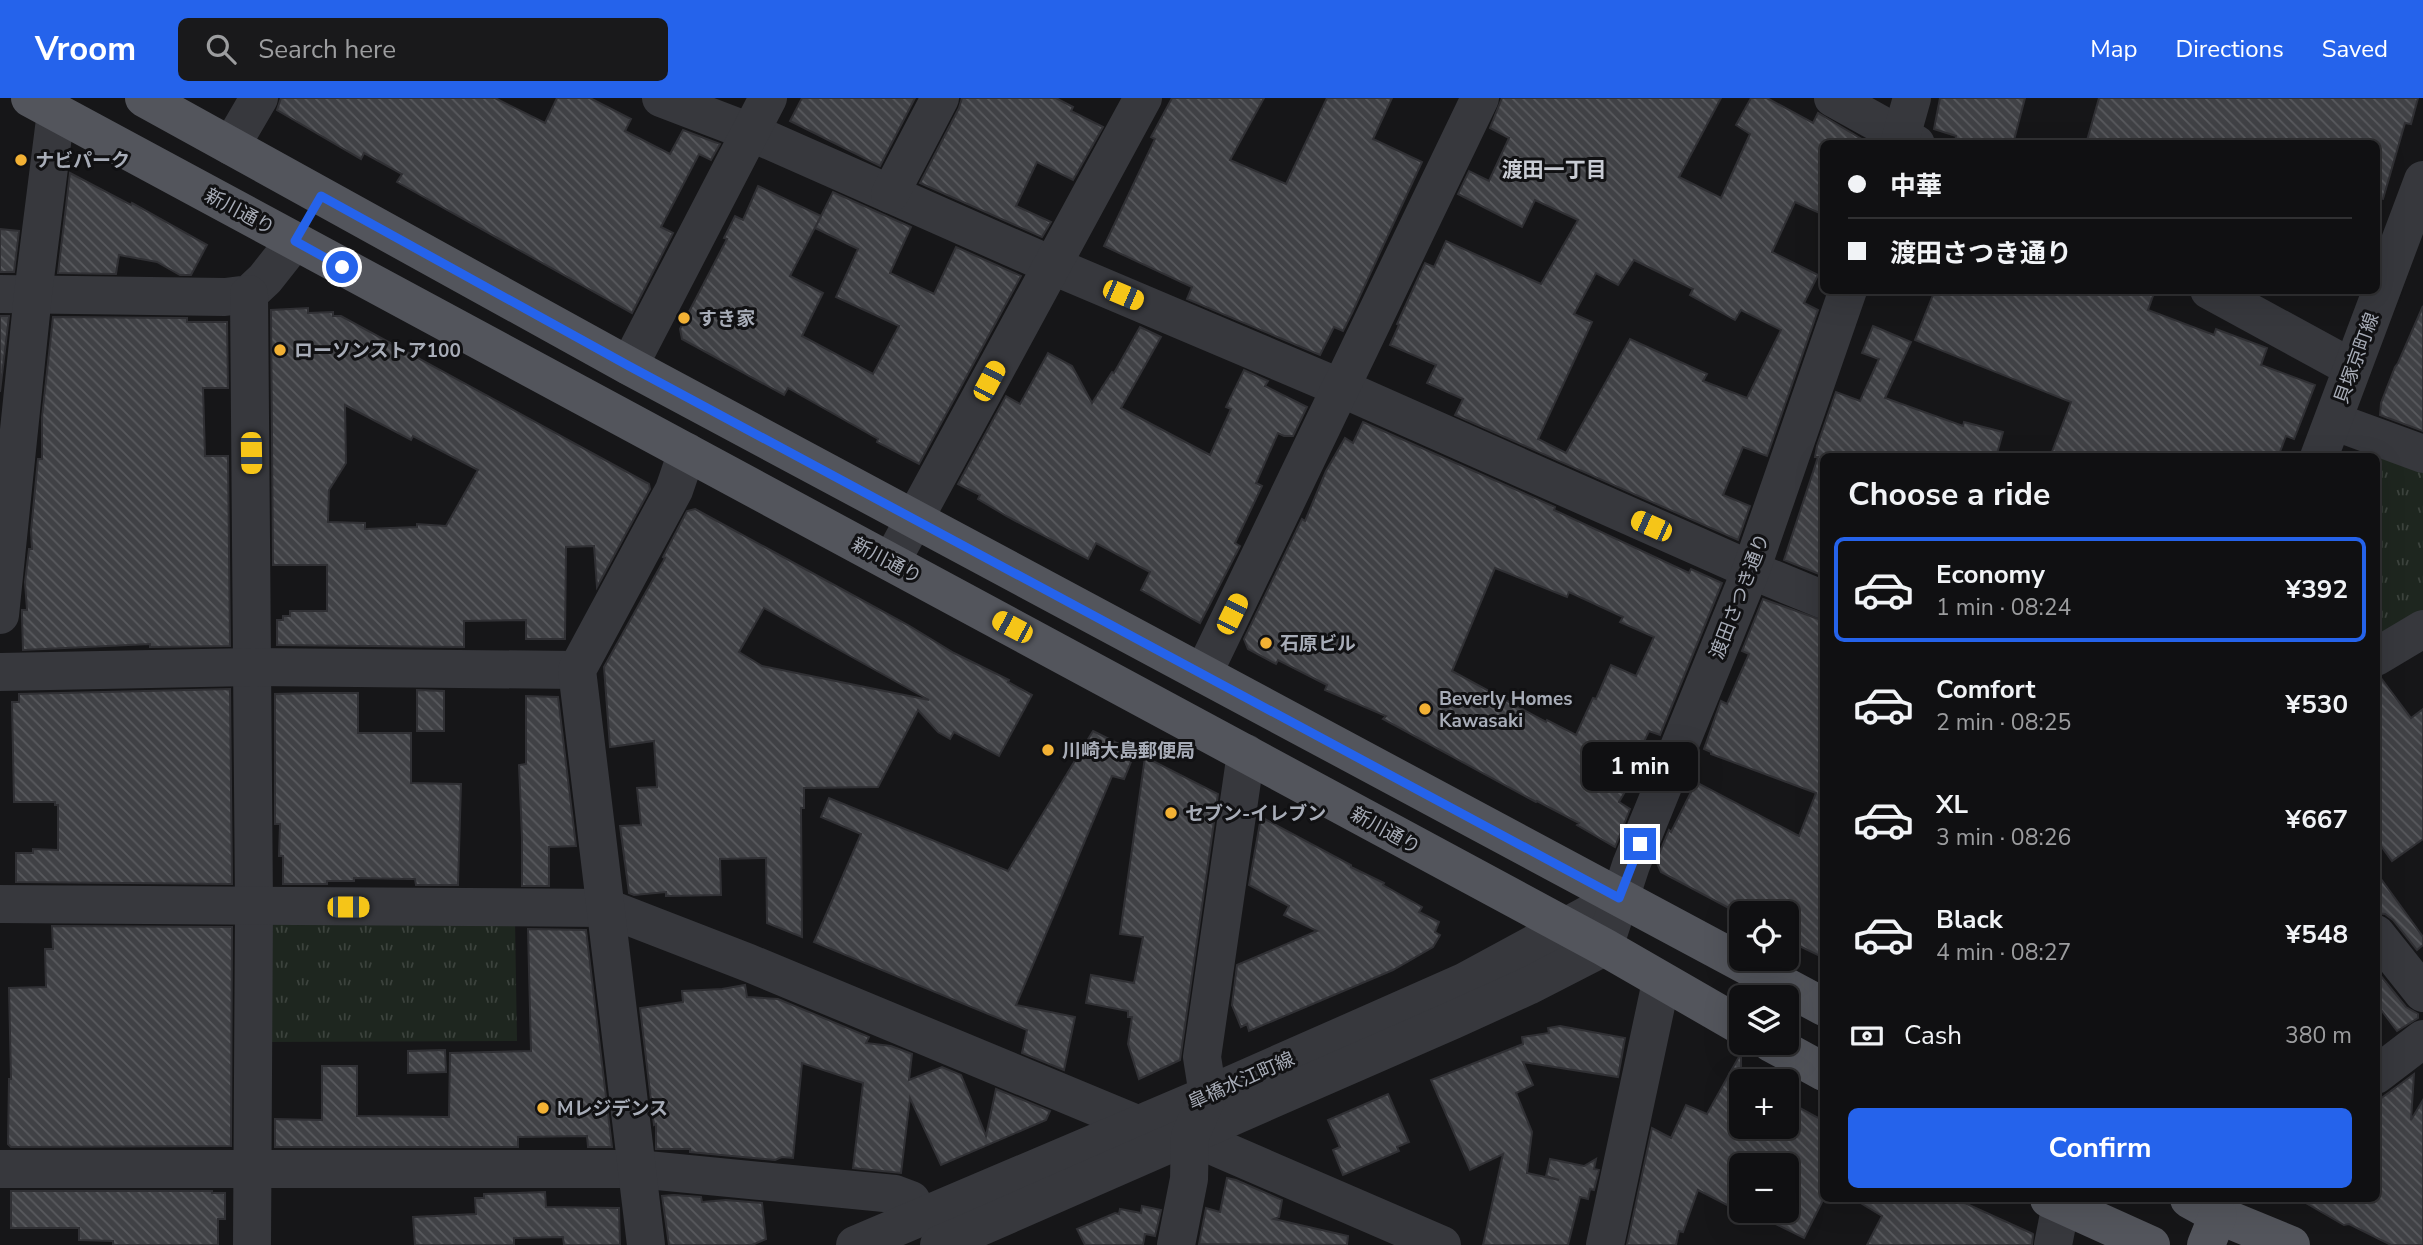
<!DOCTYPE html>
<meta charset="utf-8">
<style>
body{margin:0;font-family:"Nunito Sans","Noto Sans JP",sans-serif;background:#19191b;color:#f1f3f6;height:100vh;display:flex;flex-direction:column;font-size:26px;white-space:nowrap}
*{box-sizing:border-box;margin:0}
p{font-size:23px;color:#9c9d9f}
.icon{flex:none;width:38px;height:38px;fill:none;stroke:currentColor;stroke-width:2;stroke-linecap:round;stroke-linejoin:round}
.map{position:relative;flex:1;overflow:hidden}
.drawer{position:absolute;left:1820px;top:355px;width:560px;height:749px;display:flex;flex-direction:column;background:#101012;border-radius:10px;box-shadow:0 7px 28px #0002,0 0 0 2px #303032}
.drawer>*{flex:none}
.guide{position:absolute;left:1820px;top:42px;width:560px;height:154px;border-radius:10px;box-shadow:0 7px 28px #0002,0 0 0 2px #303032;display:grid;align-content:center;height:154px;padding:0 28px;background:#101012}
.tools{position:absolute;left:1729px;top:803px;display:grid;gap:14px}
.tools a{display:grid;place-items:center;width:70px;height:70px;border-radius:10px;background:#101012;box-shadow:0 7px 28px #0002,0 0 0 2px #303032;font-size:35px}
.end{position:absolute;width:32px;height:32px;margin:-16px;border:9px solid #2563eb;background:#fff;box-shadow:0 0 0 4px #fff}
.from{border-radius:50%}
.bubble{position:absolute;height:49px;border-radius:10px;background:#101012;box-shadow:0 7px 28px #0002,0 0 0 2px #303032;font-size:23px;font-weight:700;line-height:49px;text-align:center}
.car{position:absolute;width:21px;height:42px;margin:-21px -10px;border-radius:9px;box-shadow:0 0 5px 2px #0007;background:linear-gradient(#f5c518 24%,#345 0 40%,#f5c518 0 76%,#345 0 86%,#f5c518 0)}
.guide b{display:flex;align-items:center;gap:24px;height:66px;font-size:26px}
.guide b+b{border-top:2px solid #303032}
.guide i{width:18px;height:18px;background:#f1f3f6}
ul{padding:0;list-style:none}
li{display:flex;align-items:center;gap:21px;height:105px;margin:0 14px 10px;padding:0 14px;border:4px solid transparent;border-radius:10px}
li div{flex:1}
li b{display:block;font-size:26px}
li em{font-style:normal;font-weight:700}
li.current{border-color:#2563eb}
li>.icon{width:63px;height:63px;stroke-width:1.5}
h2{padding:0 28px;font-size:32px;line-height:84px}
.pay{display:flex;align-items:center;gap:18px;height:77px;padding:0 28px;font-size:26px}
.pay p{margin-inline-start:auto}
.button{display:flex;gap:14px;margin-top:auto;padding:14px 28px}
.button a{flex:1;height:80px;border-radius:10px;background:#2563eb;color:#fff;font-size:28px;font-weight:700;line-height:80px;text-align:center}
header{display:flex;align-items:center;gap:42px;box-sizing:border-box;height:98px;padding:0 35px;background:#2563eb;color:#fff}
header strong{font-size:33px}
nav{display:flex;gap:38px;margin-inline-start:auto;font-size:24px}
.search{width:490px;height:63px;background:#19191b;display:flex;align-items:center;gap:18px;box-sizing:border-box;padding:0 24px;border-radius:10px;color:#9c9d9f;font-size:26px}
.map>svg:first-child{display:block}
</style>
<header>
<strong>Vroom</strong>
<div class="search"><svg class="icon" aria-label="search" viewBox="0 0 24 24"><circle cx="10" cy="10" r="6"/><path d="M15 15l6 6"/></svg>Search here</div>
<nav><a>Map</a><a>Directions</a><a>Saved</a></nav>
</header>
<div class="map">
<svg width="2423" height="1147" viewBox="0 0 2423 1147">
<defs>
<pattern id="grass-tufts" width="24" height="20" patternUnits="userSpaceOnUse" patternTransform="scale(1.75)"><rect width="24" height="20" fill="#1e261f"/><path d="M3 7l-1-3M5 7V3M7 7l1-3M15 17l-1-3M17 17v-4M19 17l1-3" fill="none" stroke="#3c433d"/></pattern>
<pattern id="building-back-hatch" width="6" height="6" patternUnits="userSpaceOnUse" patternTransform="scale(1.75)"><rect width="6" height="6" fill="#404145"/><path d="M-1 5l2 2M0 0l6 6M5-1l2 2" fill="none" stroke="#595a5e"/></pattern>
</defs>
<rect width="100%" height="100%" fill="#161618"/>
<g fill="url(#grass-tufts)">
<polygon points="2369,355 2423,373 2423,514 2377,544 2376,359 2360,359"/>
<polygon points="515,821 517,943 269,944 268,826"/>
</g>
<g fill="url(#building-back-hatch)" stroke="#303034" stroke-width="2" fill-rule="evenodd">
<polygon points="281,0 495,0 545,25 557,0 590,0 631,21 625,33 670,56 683,32 720,46 711,62 699,56 661,129 673,135 632,215 397,84 402,76 364,55 361,61 277,12"/>
<polygon points="802,0 915,0 880,68 790,23"/>
<polygon points="962,0 1056,0 1073,9 1071,13 1103,29 1073,82 1037,64 1016,108 1051,124 1042,139 920,85 959,10"/>
<polygon points="1172,0 1264,0 1230,62 1286,86 1327,0 1392,0 1373,41 1422,64 1352,215 1343,233 1334,229 1320,257 1187,201 1192,189 1104,148 1155,41 1151,39"/>
<path d="M1502,0H1721L1679,79L1721,100L1750,36L1736,27L1751,0H1767L1813,25L1818,15L1870,46H1824V117L1795,104L1772,154L1818,177L1804,205L1818,212L1767,358L1743,349L1723,397L1750,408L1738,442L1455,317L1463,301L1427,285L1436,267L1390,247L1399,227L1397,226L1425,165L1434,169L1446,143L1541,186L1578,122L1535,102L1522,129L1458,96L1469,73L1489,83L1509,40L1490,30ZM1634,162L1693,191L1690,197L1735,222L1741,212L1781,232L1747,300L1703,283L1707,276L1630,241L1566,355L1538,341L1592,224L1574,216L1596,175L1618,187Z"/>
<polygon points="1940,0 2025,0 2013,46 1955,46 1956,38 1934,31"/>
<polygon points="2099,0 2418,0 2411,26 2405,25 2383,101 2376,100 2376,46 2086,46"/>
<polygon points="70,75 131,107 132,105 207,147 191,177 180,177 157,164 119,157 116,176 58,175"/>
<polygon points="758,88 821,118 790,178 823,195 802,238 873,276 899,228 836,199 858,151 815,130 833,94 911,129 890,175 934,196 956,149 1021,178 919,366 877,344 878,341 788,290 784,297 682,241 680,231 727,141 724,140 735,118 743,122"/>
<polygon points="0,131 19,133 14,174 0,174"/>
<polygon points="1935,192 2155,192 2148,212 2214,237 2216,231 2267,250 2261,267 2315,287 2294,341 2286,338 2278,359 2050,359 2071,304 1915,242"/>
<polygon points="2423,208 2423,333 2380,317 2381,305 2395,269 2398,265"/>
<path d="M308,210V215L333,214V218H341L649,386L650,391L597,489L594,448L566,449L565,541H526V522L464,523V549L277,547V522H283V518H290V513H327V467H273L271,212ZM345,307L411,342L413,338L478,372L446,428L417,426V429L365,431V425L328,424L329,392L346,365Z"/>
<polygon points="0,218 9,218 0,294"/>
<polygon points="53,219 187,220 187,224 227,224 228,290 203,290 205,358 228,358 230,548 150,549 150,546 23,552 22,519 22,512 27,512 25,484 29,451 32,451 31,433 38,361 42,361 42,319"/>
<polygon points="1873,228 1911,244 1885,300 1963,328 1964,324 2003,334 1996,359 1824,359 1824,478 1784,462 1818,359 1815,359 1817,348 1836,294 1860,303 1879,261 1862,255"/>
<polygon points="1140,229 1161,239 1121,310 1210,357 1231,311 1226,309 1244,272 1268,283 1265,288 1307,309 1293,338 1284,338 1278,335 1256,385 1262,388 1235,445 1240,448 1200,525 1141,492 1150,474 1096,445 1088,461 1008,419 978,401 980,397 958,386 1006,298 1020,306 1048,255 1072,268 1092,305 1112,274 1114,275"/>
<path d="M1363,324L1555,409L1554,412L1689,475L1691,471L1722,485L1660,637L1649,633L1639,654L1646,658L1619,704L1630,711L1615,749L1577,727L1579,725L1537,703L1536,704L1383,621L1386,618L1325,592L1327,587L1278,562L1276,566L1248,551L1244,541L1302,421L1305,423L1326,373L1345,340L1353,345ZM1495,470L1567,499L1569,494L1623,519L1620,524L1654,539L1636,578L1611,567L1596,601L1593,600L1576,637L1547,622L1546,624L1452,573Z"/>
<path d="M695,411L908,527L954,555L1009,582L1008,584L1032,597L999,658L954,634L950,641L938,634L918,612L878,689L804,690V710H801L802,839L767,825L766,760L720,761L721,797L666,798V794L634,797L629,795L620,728L641,727L637,690L657,689L654,643L610,649L604,569L665,460L663,459L687,413ZM764,510L929,602L762,568L739,554Z"/>
<polygon points="1763,501 1824,523 1824,860 1787,842 1787,816 1740,816 1661,774 1656,763 1669,732 1671,734 1696,684 1799,738 1816,695 1711,656 1711,654 1704,651 1721,603 1727,606 1749,556 1742,553"/>
<polygon points="2381,580 2411,620 2423,611 2423,741 2392,763 2376,741 2376,581"/>
<polygon points="230,591 232,786 16,784 16,755 33,755 33,751 58,752 58,707 55,707 55,704 14,704 12,604 19,604 19,596"/>
<polygon points="417,592 444,593 444,633 417,633"/>
<polygon points="312,595 358,595 358,635 411,635 411,685 461,686 458,787 416,787 415,781 408,781 354,780 354,783 327,783 327,786 283,786 283,758 279,758 280,726 275,726 275,596"/>
<polygon points="526,598 558,599 576,748 549,749 549,788 522,788 522,740 519,667 526,666"/>
<polygon points="1093,633 1135,654 1124,681 1112,678 1016,907 1075,919 1064,972 1022,955 1027,932 814,844 861,736 821,719 829,700 1008,773"/>
<polygon points="1145,659 1218,696 1180,962 1139,981 1128,946 1132,919 1128,919 1128,913 1086,905 1091,877 1134,885 1143,839 1120,836"/>
<polygon points="1261,719 1351,767 1351,769 1384,785 1383,787 1422,809 1419,814 1439,824 1435,834 1440,837 1433,849 1393,872 1249,933 1247,926 1241,929 1232,907 1237,867 1317,833 1284,817 1289,808 1249,787"/>
<polygon points="2376,774 2423,839 2423,847 2417,852 2393,822 2385,816 2376,815"/>
<polygon points="52,828 232,829 231,1048 11,1049 8,1046 9,981 11,981 9,890 46,889 45,851 53,851"/>
<polygon points="528,831 586,832 612,1049 588,1049 587,1038 518,1039 518,1049 275,1049 275,1021 322,1022 322,968 357,968 357,1018 449,1019 450,955 531,953"/>
<polygon points="2376,872 2406,909 2418,916 2418,920 2397,933 2376,905"/>
<polygon points="745,887 747,899 778,901 869,939 866,945 891,948 912,956 909,982 942,969 961,977 986,1038 996,991 1050,1013 1046,1022 941,1067 910,1000 901,1075 853,1070 863,985 802,965 793,1060 782,1059 775,1062 690,1054 690,1051 656,1051 656,1026 654,1027 640,910 683,904 682,893 722,891"/>
<polygon points="1560,928 1625,940 1618,979 1523,964 1533,987 1516,995 1532,1034 1527,1075 1559,1082 1546,1078 1550,1061 1584,1068 1596,1061 1594,1071 1599,1072 1594,1092 1590,1091 1588,1101 1580,1099 1568,1147 1483,1147 1503,1056 1470,1072 1431,982 1523,946 1522,939 1549,935 1548,930"/>
<polygon points="445,952 446,974 408,975 408,953"/>
<polygon points="1741,955 1741,1029 1787,1029 1787,1003 1824,1023 1824,1100 1804,1140 1749,1113 1787,1113 1787,1068 1741,1068 1741,1114 1698,1092 1683,1134 1679,1133 1676,1147 1627,1147 1652,1030 1671,1040 1686,1007 1707,1016"/>
<polygon points="2414,976 2411,1022 2423,1002 2423,1147 2391,1147 2349,1126 2344,1127 2299,1101 2376,1101 2376,1004"/>
<polygon points="1388,996 1409,1044 1397,1049 1399,1053 1343,1077 1333,1052 1340,1049 1328,1022"/>
<polygon points="1227,1080 1236,1082 1282,1102 1279,1119 1274,1121 1348,1138 1347,1147 1199,1146 1206,1110 1220,1114"/>
<polygon points="11,1093 212,1093 212,1095 225,1095 225,1121 218,1121 218,1147 113,1147 113,1143 79,1142 79,1130 11,1130"/>
<polygon points="545,1094 546,1109 619,1110 620,1147 564,1147 563,1139 514,1140 514,1147 415,1147 413,1119 476,1116 475,1100 484,1100 484,1096"/>
<polygon points="674,1097 701,1099 702,1104 726,1102 762,1105 766,1141 752,1147 669,1147 662,1098"/>
<polygon points="1854,1101 1956,1101 2033,1136 2032,1147 1867,1147 1882,1118"/>
<polygon points="1142,1108 1161,1112 1155,1138 1145,1136 1143,1147 1085,1147 1077,1131 1115,1115 1119,1116 1120,1111 1141,1115"/>
</g>
<g fill="none" stroke-linecap="round" stroke-linejoin="round">
<g stroke="#37383d" stroke-width="38">
<polyline points="661,0 750,34 1051,167 1341,290 1751,472 1824,502"/>
<polyline points="1833,0 1916,46"/>
<polyline points="1899,46 1912,0"/>
<polyline points="231,48 259,0"/>
<polyline points="890,96 940,0"/>
<polyline points="2209,192 2352,270"/>
<polyline points="0,196 225,199 249,196 265,181 295,143"/>
<polyline points="249,196 254,809 252,1147"/>
<polyline points="629,268 768,0"/>
<polyline points="2333,323 2423,356"/>
<polyline points="2319,359 2423,82"/>
<polyline points="891,464 1143,0"/>
<polyline points="0,517 33,196 56,14"/>
<polyline points="2376,559 2423,531"/>
<polyline points="0,574 252,569 577,572"/>
<polyline points="1203,576 1480,0"/>
<polyline points="0,806 607,810 749,865 1137,1026 1190,1038 1442,1147"/>
<polyline points="2376,836 2423,895"/>
<polyline points="2376,977 2423,941"/>
<polyline points="0,1071 637,1071 895,1096 911,1102 921,1119"/>
<polyline points="646,1147 577,572 674,392 687,354"/>
<polyline points="855,1147 1208,997 1464,884 1593,814"/>
<polyline points="939,1147 1453,922 1528,888 1604,849 1631,767 1751,472 1848,192"/>
<polyline points="1176,1147 1189,1081 1190,1038 1208,997 1202,959 1246,655"/>
<polyline points="1605,1147 1661,884"/>
<polyline points="2053,1147 2062,1101"/>
</g>
<g stroke="#53555c" stroke-width="38">
<polyline points="30,0 1604,849 1741,928"/>
<polyline points="144,0 629,268 1824,909"/>
<polyline points="1771,945 1824,974"/>
<polyline points="2049,1101 2151,1147"/>
<polyline points="2189,1101 2218,1117 2291,1147"/>
<polyline points="2206,1147 2218,1117"/>
</g>
</g>
<g fill="none" stroke-linecap="round" stroke-linejoin="round">
<polyline stroke="#2563eb" stroke-width="9" points="342,169 295,143 321,98 629,268 1619,800 1640,746"/>
</g>
<g fill="#f2b134" stroke="#111113" stroke-width="2.5">
<circle cx="21" cy="62" r="7"/>
<circle cx="684" cy="220" r="7"/>
<circle cx="280" cy="252" r="7"/>
<circle cx="1266" cy="545" r="7"/>
<circle cx="1425" cy="611" r="7"/>
<circle cx="1048" cy="652" r="7"/>
<circle cx="1171" cy="715" r="7"/>
<circle cx="543" cy="1010" r="7"/>
</g>
<g text-anchor="middle" stroke-width="6" stroke-linejoin="round" paint-order="stroke">
<g font-size="19" font-weight="bold" fill="#a8adb8" stroke="#111113" text-anchor="start">
<text x="35" y="69">ナビパーク</text>
<text x="698" y="227">すき家</text>
<text x="294" y="259">ローソンストア100</text>
<text x="1280" y="552">石原ビル</text>
<text x="1439" y="607">Beverly Homes<tspan x="1439" dy="22">Kawasaki</tspan></text>
<text x="1062" y="659">川崎大島郵便局</text>
<text x="1185" y="722">セブン-イレブン</text>
<text x="557" y="1017">Mレジデンス</text>
</g>
<g font-size="19" fill="#a8adb8" stroke="#111113">
<text transform="translate(240 113) rotate(28)" y="7">新川通り</text>
<text transform="translate(2356 260) rotate(-70)" y="7">貝塚京町線</text>
<text transform="translate(887 462) rotate(28)" y="7">新川通り</text>
<text transform="translate(1739 498) rotate(-69)" y="7">渡田さつき通り</text>
<text transform="translate(1386 732) rotate(29)" y="7">新川通り</text>
<text transform="translate(1241 982) rotate(-24)" y="7">皐橋水江町線</text>
</g>
<g font-size="21" font-weight="bold" fill="#c9ccd4" stroke="#111113">
<text x="1554" y="79">渡田一丁目</text>
</g>
</g>
</svg>
<div class="tools">
<a><svg class="icon" aria-label="locate" viewBox="0 0 24 24"><circle cx="12" cy="12" r="6"/><path d="M12 2v4M12 18v4M2 12h4M18 12h4"/></svg></a>
<a><svg class="icon" aria-label="layers" viewBox="0 0 24 24"><path d="M12 4l9 5-9 5-9-5zM3 14l9 5 9-5"/></svg></a>
<a>+</a>
<a>−</a>
</div>
<i class="end from" style="left:342px;top:169px"></i>
<i class="end" style="left:1640px;top:746px"></i>
<div class="bubble" style="left:1582px;top:644px;width:116px">1 min</div>
<i class="car" style="left:1123px;top:197px;rotate:113deg"></i>
<i class="car" style="left:989px;top:283px;rotate:28deg"></i>
<i class="car" style="left:251px;top:355px;rotate:179deg"></i>
<i class="car" style="left:1651px;top:428px;rotate:294deg"></i>
<i class="car" style="left:1232px;top:516px;rotate:26deg"></i>
<i class="car" style="left:1012px;top:529px;rotate:298deg"></i>
<i class="car" style="left:348px;top:809px;rotate:90deg"></i>
<div class="guide">
<b><i class="from"></i>中華</b>
<b><i></i>渡田さつき通り</b>
</div>
<section class="drawer">
<h2>Choose a ride</h2>
<ul>
<li class="current"><svg class="icon" aria-label="car" viewBox="0 0 24 24"><path d="M5 17H2v-5l4-1 3-4h7l3 4 3 1v5h-3M9 17h6M6 11h13"/><circle cx="7" cy="17" r="2"/><circle cx="17" cy="17" r="2"/></svg><div><b>Economy</b><p>1 min · 08:24</p></div><em>¥392</em></li>
<li><svg class="icon" aria-label="car" viewBox="0 0 24 24"><path d="M5 17H2v-5l4-1 3-4h7l3 4 3 1v5h-3M9 17h6M6 11h13"/><circle cx="7" cy="17" r="2"/><circle cx="17" cy="17" r="2"/></svg><div><b>Comfort</b><p>2 min · 08:25</p></div><em>¥530</em></li>
<li><svg class="icon" aria-label="car" viewBox="0 0 24 24"><path d="M5 17H2v-5l4-1 3-4h7l3 4 3 1v5h-3M9 17h6M6 11h13"/><circle cx="7" cy="17" r="2"/><circle cx="17" cy="17" r="2"/></svg><div><b>XL</b><p>3 min · 08:26</p></div><em>¥667</em></li>
<li><svg class="icon" aria-label="car" viewBox="0 0 24 24"><path d="M5 17H2v-5l4-1 3-4h7l3 4 3 1v5h-3M9 17h6M6 11h13"/><circle cx="7" cy="17" r="2"/><circle cx="17" cy="17" r="2"/></svg><div><b>Black</b><p>4 min · 08:27</p></div><em>¥548</em></li>
</ul>
<div class="pay"><svg class="icon" aria-label="cash" viewBox="0 0 24 24"><path d="M3 7h18v10H3z"/><circle cx="12" cy="12" r="2"/></svg>Cash<p>380 m</p></div>
<div class="button"><a>Confirm</a></div>
</section>
</div>
